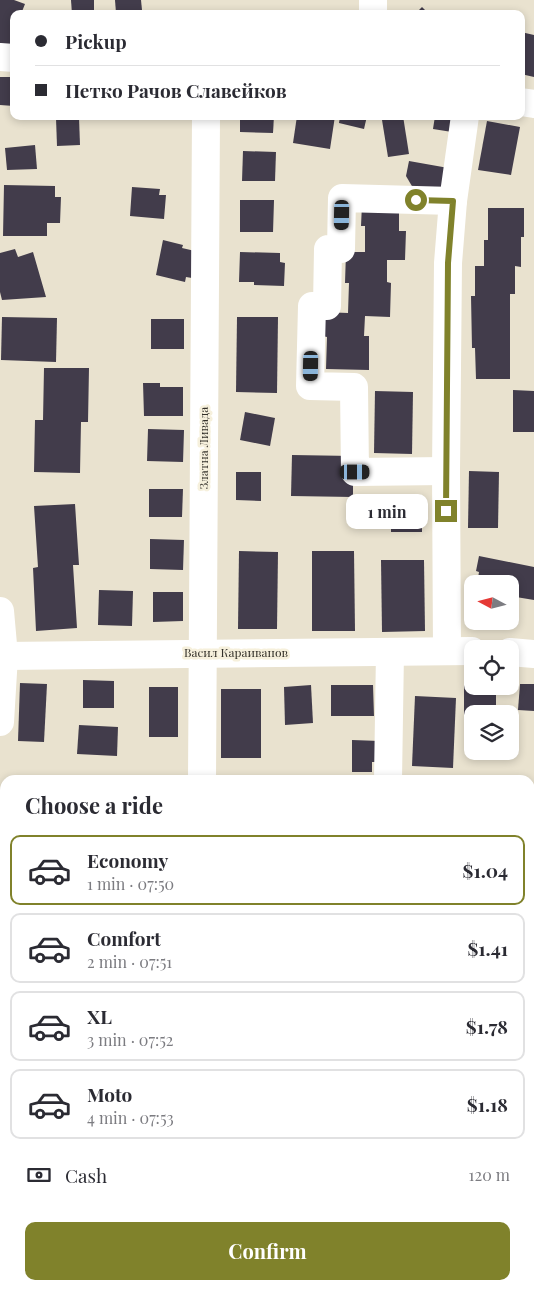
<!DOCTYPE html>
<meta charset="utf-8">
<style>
body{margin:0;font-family:"Playfair Display",serif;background:#f7f7f7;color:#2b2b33;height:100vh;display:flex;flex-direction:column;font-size:19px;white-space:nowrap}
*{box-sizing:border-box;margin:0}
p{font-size:16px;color:#7c7c81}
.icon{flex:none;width:28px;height:28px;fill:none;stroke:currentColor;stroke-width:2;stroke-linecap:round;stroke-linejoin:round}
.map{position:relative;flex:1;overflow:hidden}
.sheet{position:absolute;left:0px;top:775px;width:535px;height:515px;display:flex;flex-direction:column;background:#fff;border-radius:15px 15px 0 0;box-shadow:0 2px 8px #0003}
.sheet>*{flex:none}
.top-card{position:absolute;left:10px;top:10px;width:515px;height:110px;border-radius:10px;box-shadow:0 2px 8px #0003;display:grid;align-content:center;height:110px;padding:0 25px;background:#fff}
.needle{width:32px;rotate:277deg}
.fabs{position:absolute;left:464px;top:575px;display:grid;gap:10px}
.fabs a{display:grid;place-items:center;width:55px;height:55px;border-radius:10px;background:#fff;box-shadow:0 2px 8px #0003;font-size:25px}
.end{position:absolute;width:22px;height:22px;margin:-11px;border:6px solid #80822b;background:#fff;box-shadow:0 0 0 2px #fff}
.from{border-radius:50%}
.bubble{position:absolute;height:35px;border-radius:10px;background:#fff;box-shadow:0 2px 8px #0003;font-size:16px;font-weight:700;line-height:35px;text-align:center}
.car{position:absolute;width:15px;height:30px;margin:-15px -8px;border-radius:6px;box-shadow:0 0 4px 1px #0007;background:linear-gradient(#222 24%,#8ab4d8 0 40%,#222 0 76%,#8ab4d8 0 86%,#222 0)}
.top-card b{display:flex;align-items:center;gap:18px;height:48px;font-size:19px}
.top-card b+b{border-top:1px solid #e1e1e2}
.top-card i{width:12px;height:12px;background:#2b2b33}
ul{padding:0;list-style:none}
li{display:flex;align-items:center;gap:15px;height:70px;margin:0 10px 8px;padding:0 15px;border:2px solid #e1e1e2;border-radius:10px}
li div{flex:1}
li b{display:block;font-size:19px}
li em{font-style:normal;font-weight:700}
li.current{border-color:#80822b}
li>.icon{width:45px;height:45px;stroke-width:1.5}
h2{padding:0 25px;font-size:22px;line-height:60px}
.pay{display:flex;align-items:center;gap:12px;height:55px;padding:0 25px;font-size:19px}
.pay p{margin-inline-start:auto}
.action{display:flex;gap:10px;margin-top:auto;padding:10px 25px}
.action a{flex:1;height:58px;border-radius:10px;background:#80822b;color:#fff;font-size:20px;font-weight:700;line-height:58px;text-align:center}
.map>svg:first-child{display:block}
</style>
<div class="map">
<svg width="534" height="1290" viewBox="0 0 534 1290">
<rect width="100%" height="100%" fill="#e9e2cf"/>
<g fill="#afce8d">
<polygon points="0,1237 5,1237 5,1285 66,1285 66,1290 0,1290"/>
<rect x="101" y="1285" width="120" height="5"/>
</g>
<g fill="#423c4b">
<polygon points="0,0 14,0 25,4 21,14 14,14 14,36 10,47 0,44"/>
<polygon points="71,0 94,0 94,14 72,14"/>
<polygon points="115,0 141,0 142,10 116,13"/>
<polygon points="422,7 429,14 415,14"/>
<polygon points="521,32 534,35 534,77 521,74"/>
<polygon points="0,77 14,77 14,106 0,105"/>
<polygon points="240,116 274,116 273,133 240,132"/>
<polygon points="297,116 335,116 330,149 293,143"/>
<polygon points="340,116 367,116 364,129 339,123"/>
<polygon points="403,116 409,154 388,157 382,120"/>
<polygon points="435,116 455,116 452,132 433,129"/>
<polygon points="79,117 80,145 57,146 56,118"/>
<polygon points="487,121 520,127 511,175 478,170"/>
<polygon points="35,145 37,169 7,170 5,148"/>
<polygon points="243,151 276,152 275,181 242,181"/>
<polygon points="409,161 454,169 449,198 416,193 406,176"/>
<polygon points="4,185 55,186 55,197 61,197 60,223 47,223 47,236 3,236"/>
<polygon points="132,187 160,189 159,195 166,195 164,219 130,216"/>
<polygon points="240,200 274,200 273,232 240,232"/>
<polygon points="362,204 399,204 399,231 406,231 405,260 387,260 387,282 391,283 390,317 365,316 364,336 369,336 369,370 326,369 327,337 322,336 323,312 348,313 349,283 345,283 346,252 365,252 365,226 361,226"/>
<polygon points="488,208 524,208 524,237 521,237 521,267 515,266 515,294 510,294 510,379 476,379 475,348 472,348 471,296 475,296 475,266 484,266 484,240 488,240"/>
<polygon points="163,240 183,245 182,248 195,251 192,278 186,277 185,282 156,275"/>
<polygon points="15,249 18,257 33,252 46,297 2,300 0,292 0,253"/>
<polygon points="240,252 280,253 280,262 285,263 284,286 254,285 254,282 239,282"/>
<polygon points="2,317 57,318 56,362 1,360"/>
<polygon points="237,317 278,317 277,393 236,392"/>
<rect x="151" y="319" width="33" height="30"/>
<polygon points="44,368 89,368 88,422 81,422 80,473 34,472 35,420 43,420"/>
<polygon points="143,383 160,383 160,387 183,387 183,416 144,416"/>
<polygon points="513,390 534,391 534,432 513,432"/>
<polygon points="375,391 413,392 412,454 374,453"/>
<polygon points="245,412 275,418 270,446 240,440"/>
<polygon points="148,429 184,430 183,462 147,461"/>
<polygon points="292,455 353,456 353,497 291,496"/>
<polygon points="469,471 499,472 498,528 468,528"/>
<polygon points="236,472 261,472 261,501 236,500"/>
<polygon points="149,489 183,489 182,517 149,517"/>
<rect x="391" y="502" width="31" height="30"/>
<polygon points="75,504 79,565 73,565 77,628 36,631 33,568 38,567 34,506"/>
<polygon points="150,539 184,540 183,570 150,569"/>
<polygon points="239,551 278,552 277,629 238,629"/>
<polygon points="312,551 354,551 355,631 312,631"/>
<polygon points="479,556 534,567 534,600 510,596 510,584 477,584 479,572 476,571"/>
<polygon points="381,560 424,560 425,631 382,632"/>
<polygon points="99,590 133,591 132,626 98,625"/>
<polygon points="153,592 183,592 183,621 153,622"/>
<polygon points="83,680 114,681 114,708 83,708"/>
<polygon points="20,683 47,684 44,742 18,741"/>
<polygon points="520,684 534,684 534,711 518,710"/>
<polygon points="311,685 313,723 285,725 284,687"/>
<polygon points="331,685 373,685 374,716 331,716"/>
<polygon points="464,685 496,686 496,714 464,715"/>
<rect x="149" y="687" width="29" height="50"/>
<rect x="221" y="689" width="40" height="69"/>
<polygon points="415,696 456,698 453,768 412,766"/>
<polygon points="79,725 118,727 117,756 77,754"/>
<polygon points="352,740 380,741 379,762 372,762 372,772 352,772"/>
<polygon points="31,777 58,778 58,780 31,780"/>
<polygon points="530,856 534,857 534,886 530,885"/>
<polygon points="530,901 534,902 534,932 530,931"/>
<polygon points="530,1006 534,1007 534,1022 531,1038"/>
<rect x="253" y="1285" width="61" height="5"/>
<rect x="363" y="1285" width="27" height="5"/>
<polygon points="393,1285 415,1285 414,1290 393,1290"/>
</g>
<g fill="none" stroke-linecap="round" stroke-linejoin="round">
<g stroke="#fff" stroke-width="28">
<polyline points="373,14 373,0"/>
<polyline points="0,57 14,58"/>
<polyline points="521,102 534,104"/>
<polyline points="446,471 355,472 354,387 310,386 312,306 327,306 328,249 341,249 342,198 453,201"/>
<polyline points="0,611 4,656 0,722"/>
<polyline points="447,650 446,471 448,263 453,201 465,116"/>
<polyline points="510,652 534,654"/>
<polyline points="0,659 4,656 472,651"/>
<polyline points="202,780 206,116"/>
<polyline points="388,780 390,652"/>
<polyline points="530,1193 534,1193"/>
<polyline points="0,1206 5,1206"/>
<polyline points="93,1285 93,1290"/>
</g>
</g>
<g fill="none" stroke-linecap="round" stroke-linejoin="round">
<polyline stroke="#80822b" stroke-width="6" points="416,200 453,201 448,263 446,511"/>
</g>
<g text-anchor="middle" stroke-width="5" stroke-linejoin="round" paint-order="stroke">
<g font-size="12" fill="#333029" stroke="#f6f0dc">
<text transform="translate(204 448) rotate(-90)" y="4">Златна Ливада</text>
<text x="236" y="657">Васил Караиванов</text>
</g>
</g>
</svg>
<div class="fabs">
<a><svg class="needle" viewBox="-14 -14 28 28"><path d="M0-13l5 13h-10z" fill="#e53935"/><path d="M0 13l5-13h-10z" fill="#7c7c81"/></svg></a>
<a><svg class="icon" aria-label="locate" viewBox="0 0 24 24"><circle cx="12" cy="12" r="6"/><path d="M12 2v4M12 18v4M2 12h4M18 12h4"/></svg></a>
<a><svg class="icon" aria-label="layers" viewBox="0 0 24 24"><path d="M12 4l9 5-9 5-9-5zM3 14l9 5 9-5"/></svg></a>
</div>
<i class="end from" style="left:416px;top:200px"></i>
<i class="end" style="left:446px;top:511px"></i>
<div class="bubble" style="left:346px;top:494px;width:82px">1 min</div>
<i class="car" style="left:342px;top:215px;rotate:181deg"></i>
<i class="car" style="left:311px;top:366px;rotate:181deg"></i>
<i class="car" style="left:355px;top:472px;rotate:90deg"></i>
<div class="top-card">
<b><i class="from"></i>Pickup</b>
<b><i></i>Петко Рачов Славейков</b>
</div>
<section class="sheet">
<h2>Choose a ride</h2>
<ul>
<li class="current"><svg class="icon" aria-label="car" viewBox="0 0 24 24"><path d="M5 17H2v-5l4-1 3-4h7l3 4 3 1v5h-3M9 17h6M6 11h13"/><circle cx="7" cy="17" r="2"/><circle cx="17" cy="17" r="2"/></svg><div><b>Economy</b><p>1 min · 07:50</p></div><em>$1.04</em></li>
<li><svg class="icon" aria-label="car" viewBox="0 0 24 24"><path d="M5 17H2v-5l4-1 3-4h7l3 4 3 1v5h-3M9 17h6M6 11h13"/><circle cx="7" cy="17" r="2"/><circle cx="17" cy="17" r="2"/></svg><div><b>Comfort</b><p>2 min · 07:51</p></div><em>$1.41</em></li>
<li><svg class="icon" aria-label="car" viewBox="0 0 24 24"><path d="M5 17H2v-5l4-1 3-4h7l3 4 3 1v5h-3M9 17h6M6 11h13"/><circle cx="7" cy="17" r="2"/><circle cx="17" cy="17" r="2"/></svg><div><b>XL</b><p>3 min · 07:52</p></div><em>$1.78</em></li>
<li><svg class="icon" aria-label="car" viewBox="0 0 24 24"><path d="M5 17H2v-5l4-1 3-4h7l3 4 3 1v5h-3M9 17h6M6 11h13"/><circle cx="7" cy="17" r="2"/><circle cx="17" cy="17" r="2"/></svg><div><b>Moto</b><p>4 min · 07:53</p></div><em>$1.18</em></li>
</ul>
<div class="pay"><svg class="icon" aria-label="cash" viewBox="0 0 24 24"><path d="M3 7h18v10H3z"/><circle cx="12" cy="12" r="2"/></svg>Cash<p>120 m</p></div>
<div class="action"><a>Confirm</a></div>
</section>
</div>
